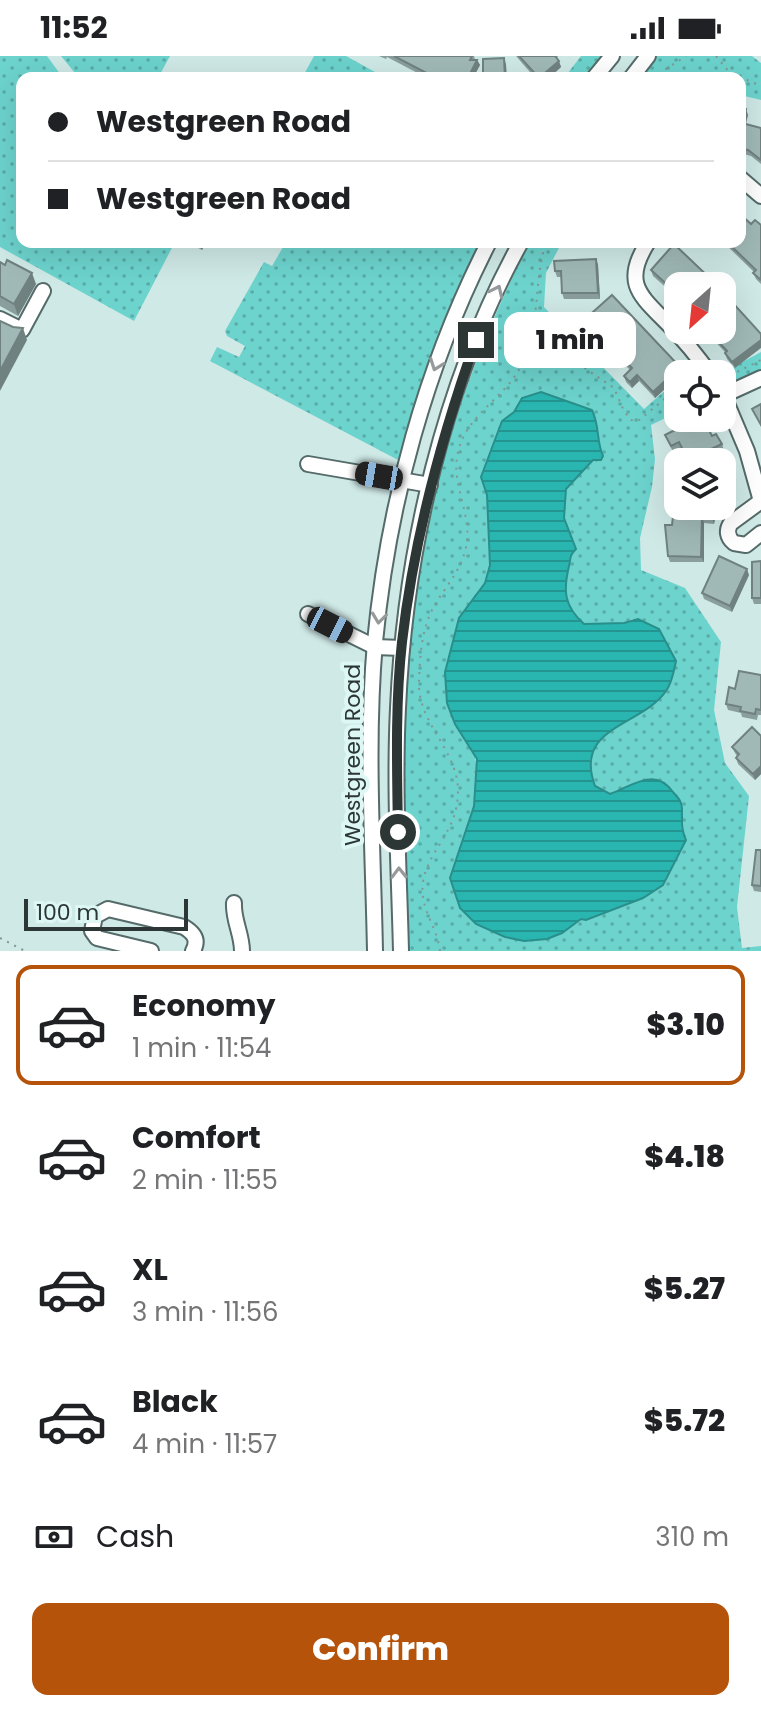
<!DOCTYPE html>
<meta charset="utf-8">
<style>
body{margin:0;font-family:Poppins,sans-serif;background:#f6f6f6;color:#202124;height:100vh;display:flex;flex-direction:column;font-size:30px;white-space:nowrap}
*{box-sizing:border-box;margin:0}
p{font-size:26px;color:#757577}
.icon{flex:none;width:44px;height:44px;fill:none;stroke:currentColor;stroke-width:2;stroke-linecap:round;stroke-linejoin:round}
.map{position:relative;height:895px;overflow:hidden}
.side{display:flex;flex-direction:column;background:#fff;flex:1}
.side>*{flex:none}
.banner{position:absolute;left:16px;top:16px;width:730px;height:176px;border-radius:16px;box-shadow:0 8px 32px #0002;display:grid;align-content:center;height:176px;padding:0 32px;background:#fff}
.needle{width:52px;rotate:207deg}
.controls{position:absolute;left:664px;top:216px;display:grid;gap:16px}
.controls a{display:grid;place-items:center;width:72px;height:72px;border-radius:16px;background:#fff;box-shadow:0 8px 32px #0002;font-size:40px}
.scale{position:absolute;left:24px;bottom:20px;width:164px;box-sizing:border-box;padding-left:8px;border:4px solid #2c3635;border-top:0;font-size:22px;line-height:28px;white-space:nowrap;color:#2c3635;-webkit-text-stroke:6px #dcf7f4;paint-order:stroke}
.end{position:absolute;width:36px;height:36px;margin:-18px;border:10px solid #2c3635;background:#fff;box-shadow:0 0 0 4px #fff}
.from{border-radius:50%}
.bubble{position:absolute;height:56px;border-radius:16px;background:#fff;box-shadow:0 8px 32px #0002;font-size:26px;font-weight:800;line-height:56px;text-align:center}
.car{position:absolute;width:24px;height:48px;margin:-24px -12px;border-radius:10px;box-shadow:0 0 6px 2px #0007;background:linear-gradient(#222 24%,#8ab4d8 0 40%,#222 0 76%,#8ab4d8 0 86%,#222 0)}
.banner b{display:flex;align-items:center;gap:28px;height:76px;font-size:30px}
.banner b+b{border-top:2px solid #e0e0e0}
.banner i{width:20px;height:20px;background:#202124}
ul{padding:14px 0 0;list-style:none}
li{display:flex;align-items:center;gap:24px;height:120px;margin:0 16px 12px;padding:0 16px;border:4px solid transparent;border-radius:16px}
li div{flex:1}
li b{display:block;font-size:30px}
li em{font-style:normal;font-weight:800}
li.on{border-color:#b45309}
li>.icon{width:72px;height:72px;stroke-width:1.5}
.pay{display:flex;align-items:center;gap:20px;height:88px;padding:0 32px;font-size:30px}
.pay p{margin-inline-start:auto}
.cta{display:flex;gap:16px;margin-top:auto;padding:16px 32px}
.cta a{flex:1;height:92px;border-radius:16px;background:#b45309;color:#fff;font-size:32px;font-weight:800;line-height:92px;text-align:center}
.status{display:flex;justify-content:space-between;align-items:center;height:56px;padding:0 40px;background:#fff;direction:ltr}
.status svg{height:22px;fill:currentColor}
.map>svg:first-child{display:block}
</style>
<div class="status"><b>11:52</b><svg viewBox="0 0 49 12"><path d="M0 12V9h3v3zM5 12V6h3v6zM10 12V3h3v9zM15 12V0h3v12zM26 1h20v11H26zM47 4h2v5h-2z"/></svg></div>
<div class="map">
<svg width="761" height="895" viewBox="0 0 761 895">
<defs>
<pattern id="grass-dots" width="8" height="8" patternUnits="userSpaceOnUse" patternTransform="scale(2)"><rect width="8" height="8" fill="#6dd3cd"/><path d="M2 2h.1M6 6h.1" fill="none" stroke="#5aaca7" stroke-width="1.8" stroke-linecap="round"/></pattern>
<pattern id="water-rules" width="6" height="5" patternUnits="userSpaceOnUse" patternTransform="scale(2)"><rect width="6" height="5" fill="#29b5b0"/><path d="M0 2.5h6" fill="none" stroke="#239490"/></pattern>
</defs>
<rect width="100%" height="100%" fill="#cfe9e7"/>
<g fill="url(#grass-dots)" fill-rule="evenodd">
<polygon points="0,0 47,0 63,22 22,22 22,186 175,186 134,265 0,191"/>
<polygon points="61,0 170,0 158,22 79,22"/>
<polygon points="314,0 346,0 386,22 302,22"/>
<polygon points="581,0 606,0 590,22 564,22"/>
<polygon points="657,0 752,0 761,7 761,44 740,39 740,22 639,22"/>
<path d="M286,186H481C446,256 420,330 400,405L210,305L217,291L239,301L245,290L227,280L225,275L264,206L272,210Z"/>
<path d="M530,186H562L546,217L544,251L644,353L678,323V356L651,369L655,403L652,431L640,482L641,514L685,532L721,586L714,654L725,707L749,740L737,851L742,892L761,890V895H406C405,791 397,683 409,579C425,440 466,310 530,186ZM541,336L592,354C600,371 596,384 603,400L593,404L566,433L564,462L575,493C569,500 571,502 569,510C563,535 564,550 584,568L624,567L633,563L626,664C599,684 582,694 595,730L610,738L650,722C676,733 678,740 683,765C685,773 682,776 686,784L664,829L643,842L586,864L581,863L505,881L476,868L450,822L474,750L477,717L459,562L485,527L490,509L487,439L481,421L502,365L514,356L522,342Z"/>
<polygon points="761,296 761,315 736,327 722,324 720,318"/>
</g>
<path fill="url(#water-rules)" stroke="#2a8f8b" stroke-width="2" d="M541,336L592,354C600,371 596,384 603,400L601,404H593L566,433L564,462L576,493C569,500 571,502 569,510C563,535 564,550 584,568L624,567L638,563L659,573L676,605C674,615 672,627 666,635C641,671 573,670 595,730L610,738C634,729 655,711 673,736C678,742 682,745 682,753C682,762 681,776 686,784L663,829L643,842L586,864L581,863L562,877L547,883L524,885L505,881L476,868L460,852L450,822L474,750L477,703L455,668L447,647L445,616L459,562L485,527L490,509L487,439L481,421L502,365L514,356L522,342Z"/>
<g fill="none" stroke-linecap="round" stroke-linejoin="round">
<g stroke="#546b69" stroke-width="18">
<g id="minor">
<polyline points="594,22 612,0"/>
<polyline points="631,22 648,0"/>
<polyline points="740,122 761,140"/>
<path d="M648,186C621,228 641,240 670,270C685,285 698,301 710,318"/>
<polyline points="0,263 22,274 43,235"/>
<path d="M722,336L747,395L761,445L731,467C726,474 727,481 734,487L746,489L761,477"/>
<polyline points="724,339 761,322"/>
<polyline points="308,408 430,429"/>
<polyline points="308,558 375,591 402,592"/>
<path d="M234,847C233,864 242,878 242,895"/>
<path d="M151,895L97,882L92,875L95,860L108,853L184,871C194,877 199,884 193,895"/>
<path d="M375,895C373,792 366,688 375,586C388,448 426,309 489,186"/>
<path d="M401,895C399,814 394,733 398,652C405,493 444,325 521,186"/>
</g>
</g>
<g stroke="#839594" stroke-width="2" stroke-dasharray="2 6" stroke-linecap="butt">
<polyline points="716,0 729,16 761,30"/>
<polyline points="652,22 686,0"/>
<polyline points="535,274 554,280 586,313 614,332 624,355 631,364 638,365 668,340 678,339"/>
<polyline points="723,323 761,304"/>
<polyline points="0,882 25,895"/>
<path d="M440,895C437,870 419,852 423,826C428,794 457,777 458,737C459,694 417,668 419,625C420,602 421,576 432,554C443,533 461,516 466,491C473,458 450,428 458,396C467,358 504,343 521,310C541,271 533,227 546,186"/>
</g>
<use href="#minor" stroke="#fff" stroke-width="14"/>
</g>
<g fill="#8a9f9d">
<polygon points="379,0 474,0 475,4 477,4 480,9 473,22 427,22 387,1 386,3"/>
<polygon points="516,0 558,0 557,2 561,11 549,22 535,22"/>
<polygon points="740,51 748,59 746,68 761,72 761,108 751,100 740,97"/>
<polygon points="751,168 761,169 761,228 756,223 753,217 754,216 723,186 740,186"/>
<polygon points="187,186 206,186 202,194"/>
<polygon points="596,203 598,209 600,243 564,243 562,237 561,221 557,221 555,215"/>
<polygon points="0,206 36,228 18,260 0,250"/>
<polygon points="651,214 678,230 678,246 673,240 671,236 653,220"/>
<polygon points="584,264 680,311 682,317 655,342 639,325 632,332 626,326 624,320 630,314 586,270"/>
<polygon points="704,274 722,274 735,312 727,303 725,296"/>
<polygon points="669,357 678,362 710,362 711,363 705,366 712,380 722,388 724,394 713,399 717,406 688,406 681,392 673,396 665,379 677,373"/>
<polygon points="713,451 716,457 714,468 704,467 704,506 670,506 668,500 672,469"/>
<polygon points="761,505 761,548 754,548 752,542"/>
<polygon points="749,519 732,556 704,543 702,537"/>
<polygon points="761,619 761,659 758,659 757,664 742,661 741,657 728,654 726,648 735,633"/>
<polygon points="761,680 761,718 755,724 738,708 736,702 737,700 735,697 732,691"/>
<polygon points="761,794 761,836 754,835 752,829"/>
</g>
<g fill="#708280">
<polygon points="504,2 506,8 507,22 505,22"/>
<polygon points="477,4 480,9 473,22 468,22"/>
<polygon points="559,5 561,11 549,22 540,22"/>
<polygon points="746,53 748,59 744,73 742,67"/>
<polygon points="199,186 206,186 202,194"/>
<polygon points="596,203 598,209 600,243 598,237"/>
<polygon points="32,217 36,228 18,260 14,248"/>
<polygon points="23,272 27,284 0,335 0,315"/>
<polygon points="761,284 761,292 735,312 732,306"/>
<polygon points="680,311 682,317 678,318 678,321 655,342 653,336"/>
<polygon points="637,319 639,325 632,332 630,326"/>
<polygon points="713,451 716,457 714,468 712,462"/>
<polygon points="702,461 704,467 704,506 701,501"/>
<polygon points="747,513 749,519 732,556 730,550"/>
<polygon points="761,710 761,718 755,724 753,718"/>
</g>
<g fill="#a0b9b7" stroke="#708280" stroke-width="2">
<polygon points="394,0 472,0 470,4 477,4 468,22 436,22"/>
<polygon points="519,0 555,0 559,5 539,22"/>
<polygon points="504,2 505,22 483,22 483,3"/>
<polygon points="740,51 746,53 742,67 761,72 761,104 748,94 740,92"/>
<polygon points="740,158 751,168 755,164 761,169 761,224 753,217 756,214 727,186 740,186"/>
<polygon points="674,188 716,228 718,230 678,230 678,242 671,234 672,233 651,214"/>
<polygon points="596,203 598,237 562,237 561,215 555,215 554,205"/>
<polygon points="7,204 32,217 14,248 0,240 0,206 5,209"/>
<polygon points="722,235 761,278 761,284 732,306 725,297 727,295 708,274 722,274"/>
<polygon points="612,239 680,311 653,336 637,319 630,326 624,320 632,312 584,264"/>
<polygon points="0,265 13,271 23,272 0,315"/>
<polygon points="761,348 761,369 752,353"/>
<polygon points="678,352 678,362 703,362 712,380 716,378 722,388 711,393 717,406 689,406 679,386 671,390 665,379 677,373 669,357"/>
<polygon points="676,433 678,433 678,450 710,450 713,451 712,462 702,461 701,501 668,500 665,469 672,469"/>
<polygon points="719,500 747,513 730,550 702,537"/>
<polygon points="761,505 761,542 752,542 752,506"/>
<polygon points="739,615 761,619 761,654 756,653 755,658 740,655 741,651 726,648 729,631 735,633"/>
<polygon points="752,671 761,680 761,710 753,718 736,702 739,698 732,691"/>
<polygon points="756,794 761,794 761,830 752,829"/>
</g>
<defs><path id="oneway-chevron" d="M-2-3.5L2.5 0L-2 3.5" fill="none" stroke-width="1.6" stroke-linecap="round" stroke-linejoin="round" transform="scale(2)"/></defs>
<g stroke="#969a9a">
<use href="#oneway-chevron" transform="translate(497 235) rotate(-65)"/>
<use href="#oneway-chevron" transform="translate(436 309) rotate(110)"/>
<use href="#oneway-chevron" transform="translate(379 562) rotate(97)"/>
<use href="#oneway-chevron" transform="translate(399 817) rotate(-91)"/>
</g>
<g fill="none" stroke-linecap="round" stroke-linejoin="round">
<path stroke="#2c3635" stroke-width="10" d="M398,776C397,713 395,649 402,586C414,482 441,382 476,284"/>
</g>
<g text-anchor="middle" stroke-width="8" stroke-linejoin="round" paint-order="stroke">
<g font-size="22" fill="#2c3635" stroke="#dcf7f4">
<text transform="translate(352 699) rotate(-90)" y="8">Westgreen Road</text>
</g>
</g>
</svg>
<div class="controls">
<a><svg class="needle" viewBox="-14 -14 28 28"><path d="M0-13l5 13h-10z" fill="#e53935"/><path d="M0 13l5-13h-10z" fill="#757577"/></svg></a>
<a><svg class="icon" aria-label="locate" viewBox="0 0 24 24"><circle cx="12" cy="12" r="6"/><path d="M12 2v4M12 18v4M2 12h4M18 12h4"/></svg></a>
<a><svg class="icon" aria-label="layers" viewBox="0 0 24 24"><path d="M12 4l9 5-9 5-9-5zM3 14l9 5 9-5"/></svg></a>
</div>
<div class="scale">100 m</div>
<i class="end from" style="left:398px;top:776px"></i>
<i class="end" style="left:476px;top:284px"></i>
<div class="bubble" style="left:504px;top:256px;width:132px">1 min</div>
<i class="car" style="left:379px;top:420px;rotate:280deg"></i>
<i class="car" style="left:330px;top:569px;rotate:117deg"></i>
<div class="banner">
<b><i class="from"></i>Westgreen Road</b>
<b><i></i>Westgreen Road</b>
</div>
</div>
<section class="side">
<ul>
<li class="on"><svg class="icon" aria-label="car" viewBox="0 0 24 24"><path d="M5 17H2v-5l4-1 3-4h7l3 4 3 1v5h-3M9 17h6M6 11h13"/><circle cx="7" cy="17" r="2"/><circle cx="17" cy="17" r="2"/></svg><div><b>Economy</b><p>1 min · 11:54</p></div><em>$3.10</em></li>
<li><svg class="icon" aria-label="car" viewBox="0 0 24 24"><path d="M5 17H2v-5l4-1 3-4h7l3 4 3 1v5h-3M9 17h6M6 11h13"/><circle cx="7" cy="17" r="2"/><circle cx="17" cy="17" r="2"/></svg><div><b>Comfort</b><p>2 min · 11:55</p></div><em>$4.18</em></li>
<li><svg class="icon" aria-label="car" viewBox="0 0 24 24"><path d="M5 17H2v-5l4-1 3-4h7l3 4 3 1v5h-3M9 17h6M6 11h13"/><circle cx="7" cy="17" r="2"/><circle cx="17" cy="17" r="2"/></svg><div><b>XL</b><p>3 min · 11:56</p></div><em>$5.27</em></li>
<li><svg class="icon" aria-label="car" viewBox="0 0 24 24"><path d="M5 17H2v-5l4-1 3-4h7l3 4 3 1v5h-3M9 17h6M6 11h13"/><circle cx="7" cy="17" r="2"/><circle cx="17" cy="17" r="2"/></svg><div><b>Black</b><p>4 min · 11:57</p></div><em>$5.72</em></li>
</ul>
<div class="pay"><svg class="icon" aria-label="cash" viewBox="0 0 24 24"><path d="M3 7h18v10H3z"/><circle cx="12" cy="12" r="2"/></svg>Cash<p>310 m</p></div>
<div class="cta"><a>Confirm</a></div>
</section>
